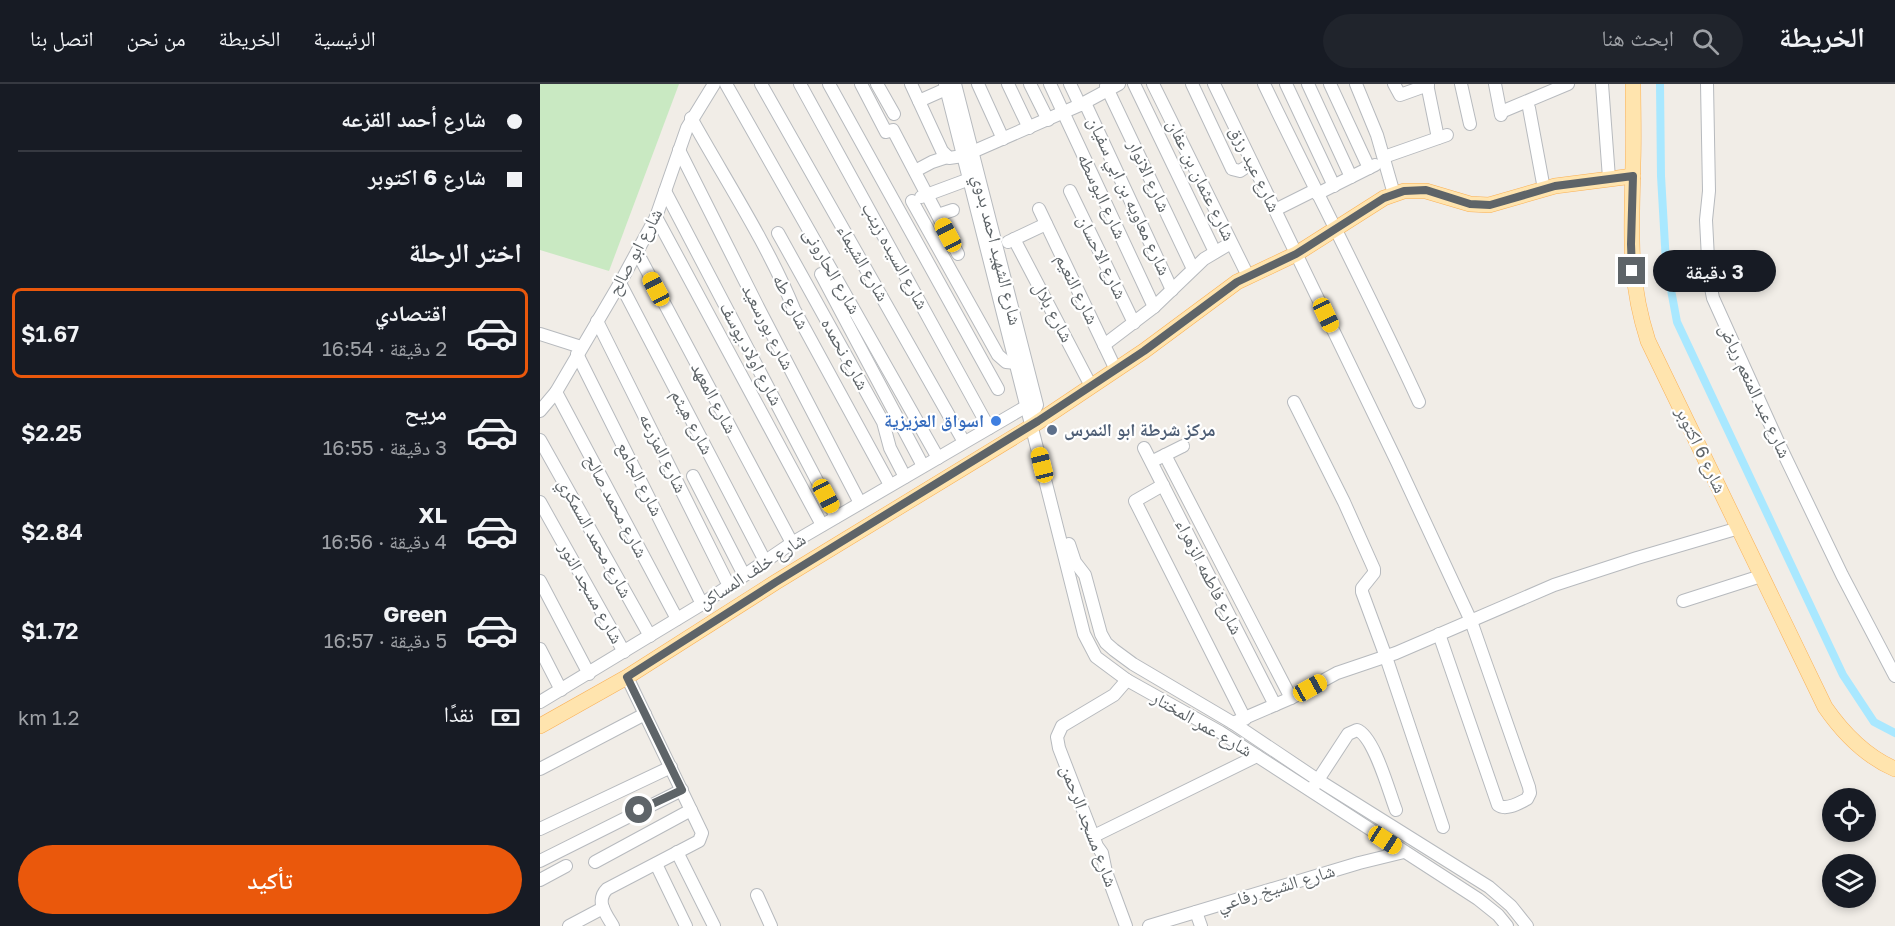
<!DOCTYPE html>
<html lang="ar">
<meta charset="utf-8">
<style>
body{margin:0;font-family:"Golos Text","Noto Naskh Arabic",sans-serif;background:#20242c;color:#f1f3f6;direction:rtl;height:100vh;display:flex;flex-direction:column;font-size:22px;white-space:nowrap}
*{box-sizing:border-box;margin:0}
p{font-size:20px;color:#9ea1a6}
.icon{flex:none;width:33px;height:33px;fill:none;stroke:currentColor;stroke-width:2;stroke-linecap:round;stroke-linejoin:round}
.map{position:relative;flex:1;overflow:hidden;direction:ltr}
.drawer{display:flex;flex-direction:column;background:#171b24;width:540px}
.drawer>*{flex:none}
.hud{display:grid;align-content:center;height:132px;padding:0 18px;background:#171b24}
.buttons{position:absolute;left:1282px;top:704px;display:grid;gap:12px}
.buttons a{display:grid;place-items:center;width:54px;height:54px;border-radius:50%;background:#171b24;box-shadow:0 3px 9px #0003;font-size:30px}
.end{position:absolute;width:27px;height:27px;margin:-14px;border:8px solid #5e6468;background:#fff;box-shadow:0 0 0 3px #fff}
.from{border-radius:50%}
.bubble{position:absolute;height:42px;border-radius:21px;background:#171b24;box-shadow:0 3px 9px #0003;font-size:20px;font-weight:600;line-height:42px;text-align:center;direction:rtl}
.car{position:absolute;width:18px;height:36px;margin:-18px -9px;border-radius:8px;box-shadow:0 0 4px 2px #0007;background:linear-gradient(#f5c518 24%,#345 0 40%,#f5c518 0 76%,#345 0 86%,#f5c518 0)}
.hud b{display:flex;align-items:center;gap:21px;height:57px;font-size:22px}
.hud b+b{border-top:2px solid #363941}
.hud i{width:15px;height:15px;background:#f1f3f6}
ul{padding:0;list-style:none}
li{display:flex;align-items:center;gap:18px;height:90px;margin:0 12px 9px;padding:0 6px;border:3px solid transparent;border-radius:9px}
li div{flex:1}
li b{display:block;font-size:22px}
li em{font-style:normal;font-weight:600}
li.selected{border-color:#ea580c}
li>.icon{width:54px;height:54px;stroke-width:1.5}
h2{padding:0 18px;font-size:27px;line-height:72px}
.pay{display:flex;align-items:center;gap:15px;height:66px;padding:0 18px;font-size:22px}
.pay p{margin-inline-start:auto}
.button{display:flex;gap:12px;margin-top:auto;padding:12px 18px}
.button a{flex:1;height:69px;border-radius:36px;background:#ea580c;color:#fff;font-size:24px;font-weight:600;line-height:69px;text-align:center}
header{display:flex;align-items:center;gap:36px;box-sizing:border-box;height:84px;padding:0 30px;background:#171b24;border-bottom:2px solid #363941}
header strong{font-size:28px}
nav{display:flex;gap:33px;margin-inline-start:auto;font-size:21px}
.search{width:420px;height:54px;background:#20242c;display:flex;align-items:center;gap:15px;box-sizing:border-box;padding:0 21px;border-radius:33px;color:#9ea1a6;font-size:22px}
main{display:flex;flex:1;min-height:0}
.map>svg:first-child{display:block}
</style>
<header>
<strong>الخريطة</strong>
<div class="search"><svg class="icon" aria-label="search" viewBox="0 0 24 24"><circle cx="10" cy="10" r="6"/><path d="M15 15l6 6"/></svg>ابحث هنا</div>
<nav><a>الرئيسية</a><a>الخريطة</a><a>من نحن</a><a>اتصل بنا</a></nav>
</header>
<main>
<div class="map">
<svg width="1355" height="842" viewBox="0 0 1355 842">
<rect width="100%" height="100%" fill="#f1ede7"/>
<polygon fill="#c9e9c2" points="0,0 139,0 69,187 0,166"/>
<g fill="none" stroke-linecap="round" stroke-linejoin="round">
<polyline stroke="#a9e8ff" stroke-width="8" points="1120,0 1121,92 1126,179 1137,238 1303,591 1334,638 1355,649"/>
<g stroke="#b7babe" stroke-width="14">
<g id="minor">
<polyline points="186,0 398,374"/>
<polyline points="221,0 424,358"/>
<polyline points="260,0 449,344"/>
<polyline points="289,0 458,305"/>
<polyline points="321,0 346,48 353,46 418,170"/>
<polyline points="337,0 354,30"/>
<polyline points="371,0 402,67 409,74 423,72 540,21 579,0"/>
<polyline points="405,0 544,550 556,573 587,596 680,648 938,815 958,831 967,842"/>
<polyline points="415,0 497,321 495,325 488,328"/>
<polyline points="438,0 463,55"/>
<polyline points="468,0 489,44"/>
<polyline points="490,0 508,36"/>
<polyline points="510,0 614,223"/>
<polyline points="530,0 540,21"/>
<polyline points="594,0 675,168"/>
<polyline points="613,0 708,192"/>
<polyline points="652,0 692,85 700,87 712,79"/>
<path d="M674,0L857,378L931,537L989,703L990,709L987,715C979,719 966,727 958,721L899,550"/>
<path d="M724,0C775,106 830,211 879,318"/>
<polyline points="746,0 794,102"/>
<polyline points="768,0 811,93"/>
<polyline points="790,0 829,84"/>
<polyline points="816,0 837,51 854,110"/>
<polyline points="854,0 860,11 888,1"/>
<polyline points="887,0 898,54"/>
<polyline points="921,0 930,40"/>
<polyline points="955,0 961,31"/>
<polyline points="1062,0 1069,94"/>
<polyline points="1167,0 1169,107 1166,136 1169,194 1173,214 1239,360 1302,491 1355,592"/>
<polyline points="566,2 653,185"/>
<polyline points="379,17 406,5"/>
<polyline points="545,19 632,206"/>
<polyline points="989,24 1004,105"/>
<polyline points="961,28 1028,0"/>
<path d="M151,34C186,97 227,159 254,225L350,401"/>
<polyline points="139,66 220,227 320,419"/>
<polyline points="844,73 907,51"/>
<polyline points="375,87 392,78 407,73"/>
<polyline points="125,107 296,433"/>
<polyline points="530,107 594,239"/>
<polyline points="777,110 835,81"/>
<polyline points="381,113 435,93"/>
<polyline points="372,117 458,271 466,278 476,279"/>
<polyline points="499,125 576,286"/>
<polyline points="735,126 775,106"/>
<polyline points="398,131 413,126"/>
<polyline points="116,133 282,441"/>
<polyline points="238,149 343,338 350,364 365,393"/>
<polyline points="474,155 551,302"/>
<polyline points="468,158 506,140"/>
<polyline points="97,168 252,459"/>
<polyline points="281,190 383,382"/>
<polyline points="80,199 225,477"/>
<polyline points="57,237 189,502"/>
<polyline points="0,250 41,263"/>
<polyline points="564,261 614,223 664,175 691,159"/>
<polyline points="37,270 162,520"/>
<polyline points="16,308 137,535"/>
<polyline points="754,318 804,418 834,485 834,489 822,504 822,508 846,573 903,743"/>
<polyline points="0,327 16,308 80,199 116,133 147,44 174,0"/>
<polyline points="0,356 110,552"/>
<polyline points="604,364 735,621"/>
<polyline points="625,371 751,614"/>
<polyline points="617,375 643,362"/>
<polyline points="153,392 204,491"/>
<polyline points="623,401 595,417 705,635"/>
<polyline points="0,418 84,568"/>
<polyline points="529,460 535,478 545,491 561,550 566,559 574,566 593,580 693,639 778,696 949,803 971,822 987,842"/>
<polyline points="0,497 49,590"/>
<polyline points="1143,517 1221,492"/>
<polyline points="0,565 21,606"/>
<polyline points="0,618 162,520 252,459 487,322"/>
<polyline points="693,639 751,614 797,589 856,569 1014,501 1097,474 1199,444"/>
<polyline points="0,685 105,630"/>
<path d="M774,702L808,650L817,646C834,652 849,708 856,726"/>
<polyline points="0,745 131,683"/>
<polyline points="554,752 717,672"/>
<polyline points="137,768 174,842"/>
<polyline points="0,777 142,706"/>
<polyline points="55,778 151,726"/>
<polyline points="116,780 146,842"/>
<polyline points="0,796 26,782"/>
<polyline points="217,811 231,842"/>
<polyline points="656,828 661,842"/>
<polyline points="29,842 63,824"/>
<path d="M73,842C66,830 55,817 67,805L159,757L162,749L87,593"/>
<polyline points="586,842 566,788 562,769 557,762 519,664 517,653 522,642 574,611 587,596"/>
<polyline points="609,842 819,779 864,768"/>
</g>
</g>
<g stroke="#fab157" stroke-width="16">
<g id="major">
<path d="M1093,0C1093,26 1094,52 1093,79C1092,145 1087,192 1108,257L1285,623C1303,649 1325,672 1355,685"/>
<polyline points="0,642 87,593 236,498 492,342 604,267 697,198 756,170 844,114 864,107 886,107 930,120 949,121 1015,102 1093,92"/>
</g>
</g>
<use href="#minor" stroke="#fff" stroke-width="12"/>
<use href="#major" stroke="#ffe4ae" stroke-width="15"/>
</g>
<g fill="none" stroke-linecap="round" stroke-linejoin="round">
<polyline stroke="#5e6468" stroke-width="8" points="99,726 142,706 87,593 236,498 498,337 604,267 697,198 756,170 844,114 864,107 886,106 930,120 950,121 1015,102 1093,92 1091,160 1092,187"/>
</g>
<circle fill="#3f7fe0" stroke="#fff" stroke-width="2" cx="456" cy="337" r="6"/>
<circle fill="#5c6f8a" stroke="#fff" stroke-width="2" cx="512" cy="346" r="6"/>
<g text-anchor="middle" stroke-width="4.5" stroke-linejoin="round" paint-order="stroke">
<g font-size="18" fill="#5e6468" stroke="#fff">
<text transform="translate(715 85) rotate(64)" y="6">شارع عيد رزق</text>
<text transform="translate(609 92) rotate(65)" y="6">شارع الانوار</text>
<text transform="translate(661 96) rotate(64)" y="6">شارع عثمان بن عفان</text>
<text transform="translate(562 112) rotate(65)" y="6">شارع البوسطه</text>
<text transform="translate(589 112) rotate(65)" y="6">شارع معاويه بن ابي سفيان</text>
<text transform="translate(457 166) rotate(76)" y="6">شارع الشهيد احمد بدوي</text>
<text transform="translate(95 168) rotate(-62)" y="6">شارع ابو صالح</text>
<text transform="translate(355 172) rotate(61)" y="6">شارع السيده زينب</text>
<text transform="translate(562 173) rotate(64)" y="6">شارع الاحسان</text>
<text transform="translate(323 179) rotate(60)" y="6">شارع الشيماء</text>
<text transform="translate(292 187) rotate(60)" y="6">شارع الحارونى</text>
<text transform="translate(537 205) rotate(64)" y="6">شارع النعيم</text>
<text transform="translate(251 218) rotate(63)" y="6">شارع طه</text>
<text transform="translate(513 228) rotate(62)" y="6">شارع بلال</text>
<text transform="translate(228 243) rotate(63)" y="6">شارع بورسعيد</text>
<text transform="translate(211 270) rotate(62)" y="6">شارع اولاد يوسف</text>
<text transform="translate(305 270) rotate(61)" y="6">شارع نحمده</text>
<text transform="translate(1215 307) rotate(65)" y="6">شارع عبد المنعم رياض</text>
<text transform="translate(174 314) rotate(62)" y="6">شارع المعهد</text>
<text transform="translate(152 338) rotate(62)" y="6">شارع هيثم</text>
<text transform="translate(1161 366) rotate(64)" y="6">شارع 6 اكتوبر</text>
<text transform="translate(123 369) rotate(64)" y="6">شارع المزرعه</text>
<text transform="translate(100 395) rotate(63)" y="6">شارع الجامع</text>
<text transform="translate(76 422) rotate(62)" y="6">شارع محمد صالح</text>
<text transform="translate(55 454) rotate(61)" y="6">شارع محمد السمكري</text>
<text transform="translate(212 487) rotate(-33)" y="6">شارع خلف المساكن</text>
<text transform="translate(669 493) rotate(63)" y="6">شارع فاطمه الزهراء</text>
<text transform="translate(51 509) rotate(61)" y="6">شارع مسجد النور</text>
<text transform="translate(662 640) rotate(30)" y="6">شارع عمر المختار</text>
<text transform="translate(549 742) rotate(69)" y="6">شارع مسجد الرحمن</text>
<text transform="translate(736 804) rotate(-17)" y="6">شارع الشيخ رفاعي</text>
</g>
<g font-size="18" font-weight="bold" fill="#366cbe" stroke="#fff" text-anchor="end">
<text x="444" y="343">اسواق العزيزية</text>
</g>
<g font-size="18" font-weight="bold" fill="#4e5e75" stroke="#fff" text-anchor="start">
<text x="524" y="352">مركز شرطة ابو النمرس</text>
</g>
</g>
</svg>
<div class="buttons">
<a><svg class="icon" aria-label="locate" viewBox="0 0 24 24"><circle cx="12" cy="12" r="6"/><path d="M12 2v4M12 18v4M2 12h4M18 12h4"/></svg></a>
<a><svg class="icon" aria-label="layers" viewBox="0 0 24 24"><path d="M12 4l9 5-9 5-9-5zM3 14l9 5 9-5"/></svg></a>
</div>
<i class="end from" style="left:99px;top:726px"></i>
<i class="end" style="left:1092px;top:187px"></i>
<div class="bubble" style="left:1113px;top:166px;width:123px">3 دقيقة</div>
<i class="car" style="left:408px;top:151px;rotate:332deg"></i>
<i class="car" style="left:116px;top:205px;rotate:332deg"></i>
<i class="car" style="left:786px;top:231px;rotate:155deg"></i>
<i class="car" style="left:502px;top:381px;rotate:346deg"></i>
<i class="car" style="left:286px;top:412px;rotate:152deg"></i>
<i class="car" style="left:770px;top:604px;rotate:61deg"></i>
<i class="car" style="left:845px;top:756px;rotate:123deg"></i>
</div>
<section class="drawer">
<div class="hud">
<b><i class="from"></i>شارع أحمد القزعه</b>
<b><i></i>شارع 6 اكتوبر</b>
</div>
<h2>اختر الرحلة</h2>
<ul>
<li class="selected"><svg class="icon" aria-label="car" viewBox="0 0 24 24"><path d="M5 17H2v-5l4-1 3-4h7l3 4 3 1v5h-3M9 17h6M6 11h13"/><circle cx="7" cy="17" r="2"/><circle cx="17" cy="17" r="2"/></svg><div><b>اقتصادي</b><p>2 دقيقة · 16:54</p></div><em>$1.67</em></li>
<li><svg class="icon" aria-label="car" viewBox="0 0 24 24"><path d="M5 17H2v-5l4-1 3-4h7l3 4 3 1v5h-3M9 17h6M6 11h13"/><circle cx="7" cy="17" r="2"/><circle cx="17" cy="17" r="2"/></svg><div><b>مريح</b><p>3 دقيقة · 16:55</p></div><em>$2.25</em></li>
<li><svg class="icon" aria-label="car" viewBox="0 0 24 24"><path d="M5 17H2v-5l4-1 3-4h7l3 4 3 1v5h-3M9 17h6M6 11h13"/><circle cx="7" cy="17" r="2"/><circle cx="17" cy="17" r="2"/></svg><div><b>XL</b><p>4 دقيقة · 16:56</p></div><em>$2.84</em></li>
<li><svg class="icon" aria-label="car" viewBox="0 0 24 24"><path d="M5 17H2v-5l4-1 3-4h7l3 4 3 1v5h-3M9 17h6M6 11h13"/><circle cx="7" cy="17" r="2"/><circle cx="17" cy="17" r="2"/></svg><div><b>Green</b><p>5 دقيقة · 16:57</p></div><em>$1.72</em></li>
</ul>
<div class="pay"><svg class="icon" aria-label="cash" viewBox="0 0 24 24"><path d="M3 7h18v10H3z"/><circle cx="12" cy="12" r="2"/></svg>نقدًا<p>1.2 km</p></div>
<div class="button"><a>تأكيد</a></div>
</section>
</main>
